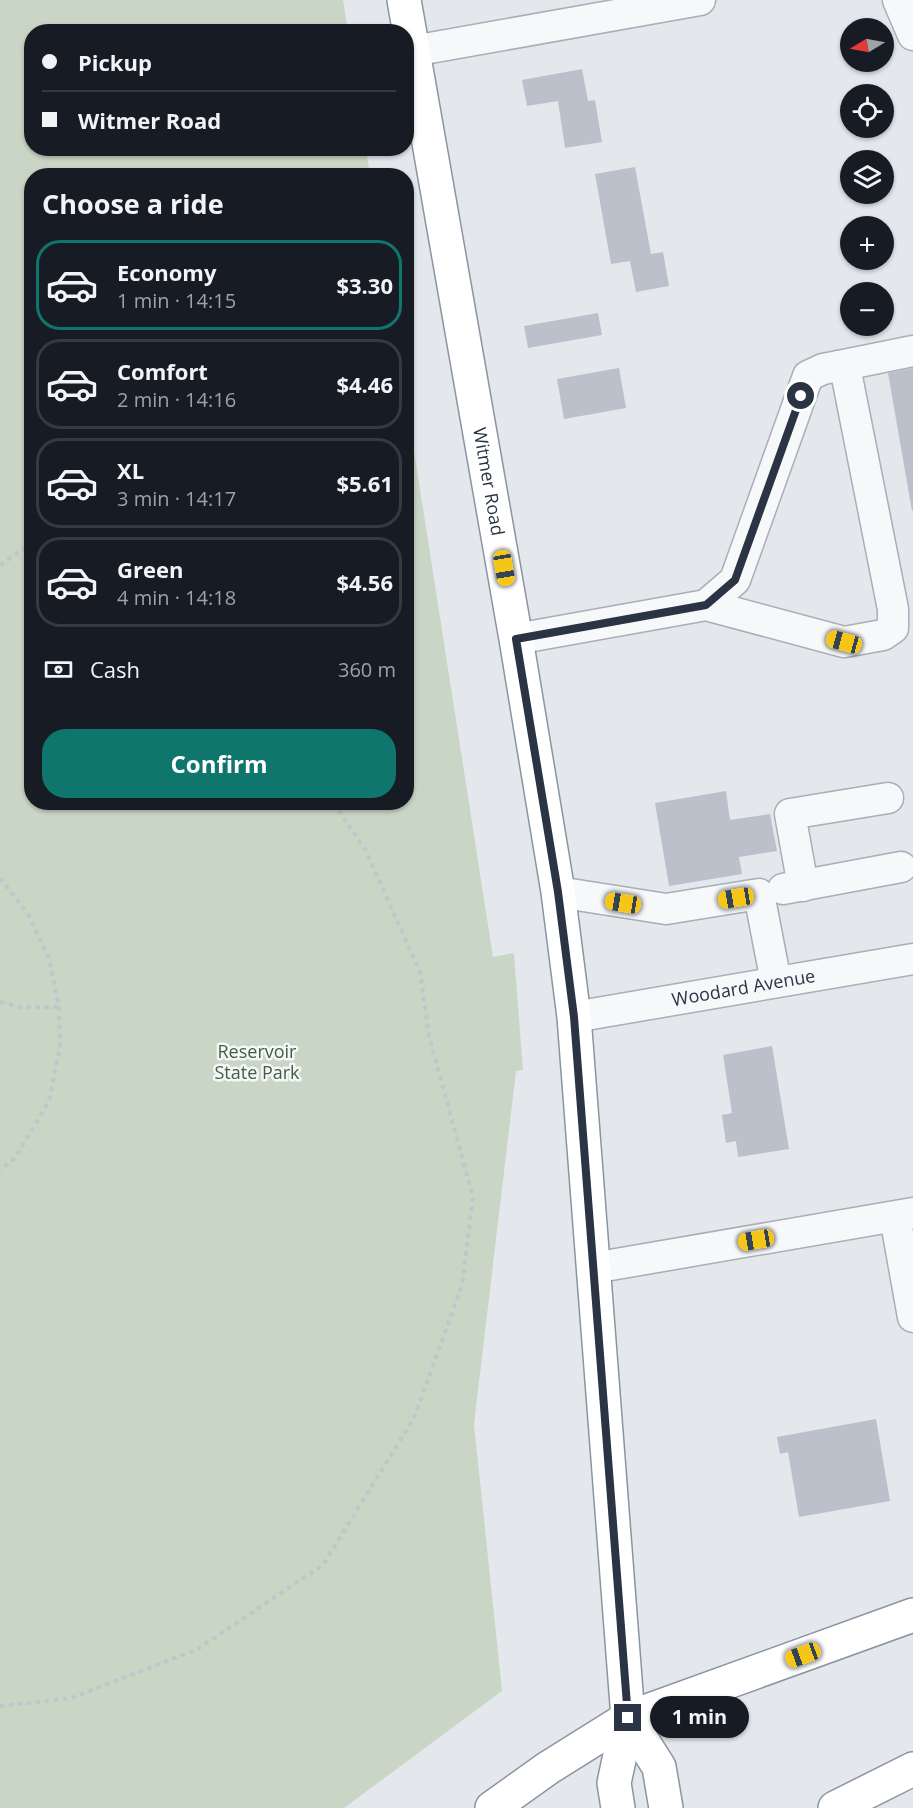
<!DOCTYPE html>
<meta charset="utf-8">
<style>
body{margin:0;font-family:"Open Sans",sans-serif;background:#242831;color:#f1f3f6;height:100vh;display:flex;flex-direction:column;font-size:22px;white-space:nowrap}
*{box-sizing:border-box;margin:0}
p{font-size:20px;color:#9ea1a6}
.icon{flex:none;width:33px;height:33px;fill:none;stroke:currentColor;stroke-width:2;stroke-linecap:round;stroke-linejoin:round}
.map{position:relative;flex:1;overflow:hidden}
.details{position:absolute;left:24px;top:168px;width:390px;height:642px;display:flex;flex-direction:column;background:#171b24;border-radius:24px;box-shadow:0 2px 4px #0004}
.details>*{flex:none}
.top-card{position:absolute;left:24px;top:24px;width:390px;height:132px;border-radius:24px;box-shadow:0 2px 4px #0004;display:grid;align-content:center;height:132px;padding:0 18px;background:#171b24}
.needle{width:39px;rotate:260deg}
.fabs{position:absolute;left:840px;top:18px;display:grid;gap:12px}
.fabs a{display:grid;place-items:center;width:54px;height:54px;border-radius:50%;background:#171b24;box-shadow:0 2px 4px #0004;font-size:30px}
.end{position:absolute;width:27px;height:27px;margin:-14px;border:8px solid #2b3445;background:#fff;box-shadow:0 0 0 3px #fff}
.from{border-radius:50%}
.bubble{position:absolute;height:42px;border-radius:21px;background:#171b24;box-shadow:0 2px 4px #0004;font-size:20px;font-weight:700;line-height:42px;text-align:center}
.car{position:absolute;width:18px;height:36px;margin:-18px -9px;border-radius:8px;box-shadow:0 0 4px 2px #0007;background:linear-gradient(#f5c518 24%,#345 0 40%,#f5c518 0 76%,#345 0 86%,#f5c518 0)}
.top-card b{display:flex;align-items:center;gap:21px;height:57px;font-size:22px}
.top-card b+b{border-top:2px solid #363941}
.top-card i{width:15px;height:15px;background:#f1f3f6}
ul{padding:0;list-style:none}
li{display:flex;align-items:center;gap:18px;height:90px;margin:0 12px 9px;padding:0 6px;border:3px solid #363941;border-radius:24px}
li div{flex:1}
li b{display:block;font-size:22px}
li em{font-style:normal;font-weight:700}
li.on{border-color:#0f766e}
li>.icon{width:54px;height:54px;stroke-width:1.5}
h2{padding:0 18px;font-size:27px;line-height:72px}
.pay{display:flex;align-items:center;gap:15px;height:66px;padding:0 18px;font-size:22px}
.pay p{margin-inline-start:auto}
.button{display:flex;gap:12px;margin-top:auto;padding:12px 18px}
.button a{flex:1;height:69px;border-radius:24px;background:#0f766e;color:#fff;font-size:24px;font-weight:700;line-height:69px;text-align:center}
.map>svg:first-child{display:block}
</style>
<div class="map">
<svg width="913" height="1808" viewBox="0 0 913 1808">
<rect width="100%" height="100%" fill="#e4e7ec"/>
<polygon fill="#c9d6c5" points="0,0 343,0 348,31 32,32 32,148 366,149 370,175 32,176 32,802 406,802 407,406 493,957 513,953 514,955 523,1070 516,1071 474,1424 502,1691 344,1808 0,1808"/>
<g fill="#bbc0ca">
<polygon points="582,69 588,101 595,100 602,142 565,148 558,101 527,106 522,80"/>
<polygon points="635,167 651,254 663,252 669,286 636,292 630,261 611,264 595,174"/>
<polygon points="598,313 602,335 528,348 524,326"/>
<polygon points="619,368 626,408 564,419 557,379"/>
<polygon points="913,368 913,510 912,511 888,373"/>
<polygon points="726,791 730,820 770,814 777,851 739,857 742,874 669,886 655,803"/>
<polygon points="772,1046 789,1149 738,1157 736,1141 726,1143 722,1115 732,1113 723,1055"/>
<polygon points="876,1419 890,1501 799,1517 788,1452 780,1454 777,1437"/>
</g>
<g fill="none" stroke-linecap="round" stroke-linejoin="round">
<g stroke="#a9aeb7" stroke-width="33">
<g id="minor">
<polyline points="898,0 913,35"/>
<polyline points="413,51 700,0"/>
<polyline points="839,366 913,351"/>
<polyline points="516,639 706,605 844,642 883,635 893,628 893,609 847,377 839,366 823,369 808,376 735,580 706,605"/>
<polyline points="803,886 790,814 888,798"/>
<polyline points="783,889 901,867"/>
<polyline points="558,892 666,909 759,894 776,982"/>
<path id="s1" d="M574,1017L913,959"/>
<polyline points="895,1217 913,1317"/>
<polyline points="593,1268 913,1213"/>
</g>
</g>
<g stroke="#8b94a3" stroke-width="36">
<g id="highway">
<path id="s2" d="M404,0L516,639L558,892L574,1017L628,1718L614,1783L618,1808"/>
<polyline points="628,1718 659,1767 666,1808"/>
<polyline points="492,1808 548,1768 628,1718 913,1615"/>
<polyline points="835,1808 913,1769"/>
</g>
</g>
<g stroke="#c2c5cb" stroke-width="4" stroke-dasharray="4.5 4.5" stroke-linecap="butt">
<polyline points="0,565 32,543"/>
<polyline points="0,878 29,916 49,958 59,1007 60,1047 49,1101 15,1158 0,1170"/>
<polyline points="0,1002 19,1007 59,1007"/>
<polyline points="0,1706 71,1698 196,1650 323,1565 414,1418 462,1285 473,1197 429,1036 420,972 366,851 333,802"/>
</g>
<use href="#minor" stroke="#f7f8fa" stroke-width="30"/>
<use href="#highway" stroke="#fff" stroke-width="33"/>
</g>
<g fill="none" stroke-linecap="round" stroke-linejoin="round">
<polyline stroke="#2b3445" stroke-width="8" points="628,1718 574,1017 558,892 516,639 706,605 735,580 801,396"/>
</g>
<g text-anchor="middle" stroke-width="5" stroke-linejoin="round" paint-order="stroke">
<g font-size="18" fill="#2b3445" stroke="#f4f6f9">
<text dy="6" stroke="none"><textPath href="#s2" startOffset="489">Witmer Road</textPath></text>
<text dy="6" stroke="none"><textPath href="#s1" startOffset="172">Woodard Avenue</textPath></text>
</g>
<g font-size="18" fill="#3f6138" stroke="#f4f6f9">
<text x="257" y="1058">Reservoir<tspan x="257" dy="21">State Park</tspan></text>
</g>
</g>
</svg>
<div class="fabs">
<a><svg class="needle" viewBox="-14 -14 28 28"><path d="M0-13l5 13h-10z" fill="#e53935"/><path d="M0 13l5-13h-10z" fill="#9ea1a6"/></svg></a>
<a><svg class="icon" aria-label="locate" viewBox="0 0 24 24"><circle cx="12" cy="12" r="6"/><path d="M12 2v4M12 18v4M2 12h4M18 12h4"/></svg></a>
<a><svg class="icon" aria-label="layers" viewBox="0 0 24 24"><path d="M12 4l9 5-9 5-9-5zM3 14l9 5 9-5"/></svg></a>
<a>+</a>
<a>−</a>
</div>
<i class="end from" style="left:801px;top:396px"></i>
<i class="end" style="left:628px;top:1718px"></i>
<div class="bubble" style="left:650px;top:1696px;width:99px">1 min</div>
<i class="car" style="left:504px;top:568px;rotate:170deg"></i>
<i class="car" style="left:844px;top:642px;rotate:285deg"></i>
<i class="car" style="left:736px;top:898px;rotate:261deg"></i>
<i class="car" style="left:623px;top:903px;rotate:279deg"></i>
<i class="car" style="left:756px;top:1240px;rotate:260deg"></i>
<i class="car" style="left:803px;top:1655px;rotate:250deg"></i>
<div class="top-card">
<b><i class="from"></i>Pickup</b>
<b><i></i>Witmer Road</b>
</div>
<section class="details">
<h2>Choose a ride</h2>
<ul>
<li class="on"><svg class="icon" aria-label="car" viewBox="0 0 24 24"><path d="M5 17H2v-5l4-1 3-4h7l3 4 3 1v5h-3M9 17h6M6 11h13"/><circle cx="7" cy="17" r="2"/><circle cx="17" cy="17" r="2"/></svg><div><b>Economy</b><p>1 min · 14:15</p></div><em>$3.30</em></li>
<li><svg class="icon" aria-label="car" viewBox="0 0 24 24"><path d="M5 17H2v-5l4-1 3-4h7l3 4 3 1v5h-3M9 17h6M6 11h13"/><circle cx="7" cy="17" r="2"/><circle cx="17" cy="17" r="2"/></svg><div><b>Comfort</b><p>2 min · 14:16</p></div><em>$4.46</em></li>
<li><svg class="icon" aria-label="car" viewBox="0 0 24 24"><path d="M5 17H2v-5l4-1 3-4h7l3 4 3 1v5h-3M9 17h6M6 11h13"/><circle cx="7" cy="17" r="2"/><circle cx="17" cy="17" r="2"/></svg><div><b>XL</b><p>3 min · 14:17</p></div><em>$5.61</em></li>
<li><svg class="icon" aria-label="car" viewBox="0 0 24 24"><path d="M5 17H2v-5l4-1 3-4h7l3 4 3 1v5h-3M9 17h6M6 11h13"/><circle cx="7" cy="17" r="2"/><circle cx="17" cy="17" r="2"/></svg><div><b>Green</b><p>4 min · 14:18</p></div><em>$4.56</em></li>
</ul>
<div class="pay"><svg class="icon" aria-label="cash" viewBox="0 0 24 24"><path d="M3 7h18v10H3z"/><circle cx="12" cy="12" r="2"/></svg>Cash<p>360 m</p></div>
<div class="button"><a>Confirm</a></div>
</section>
</div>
